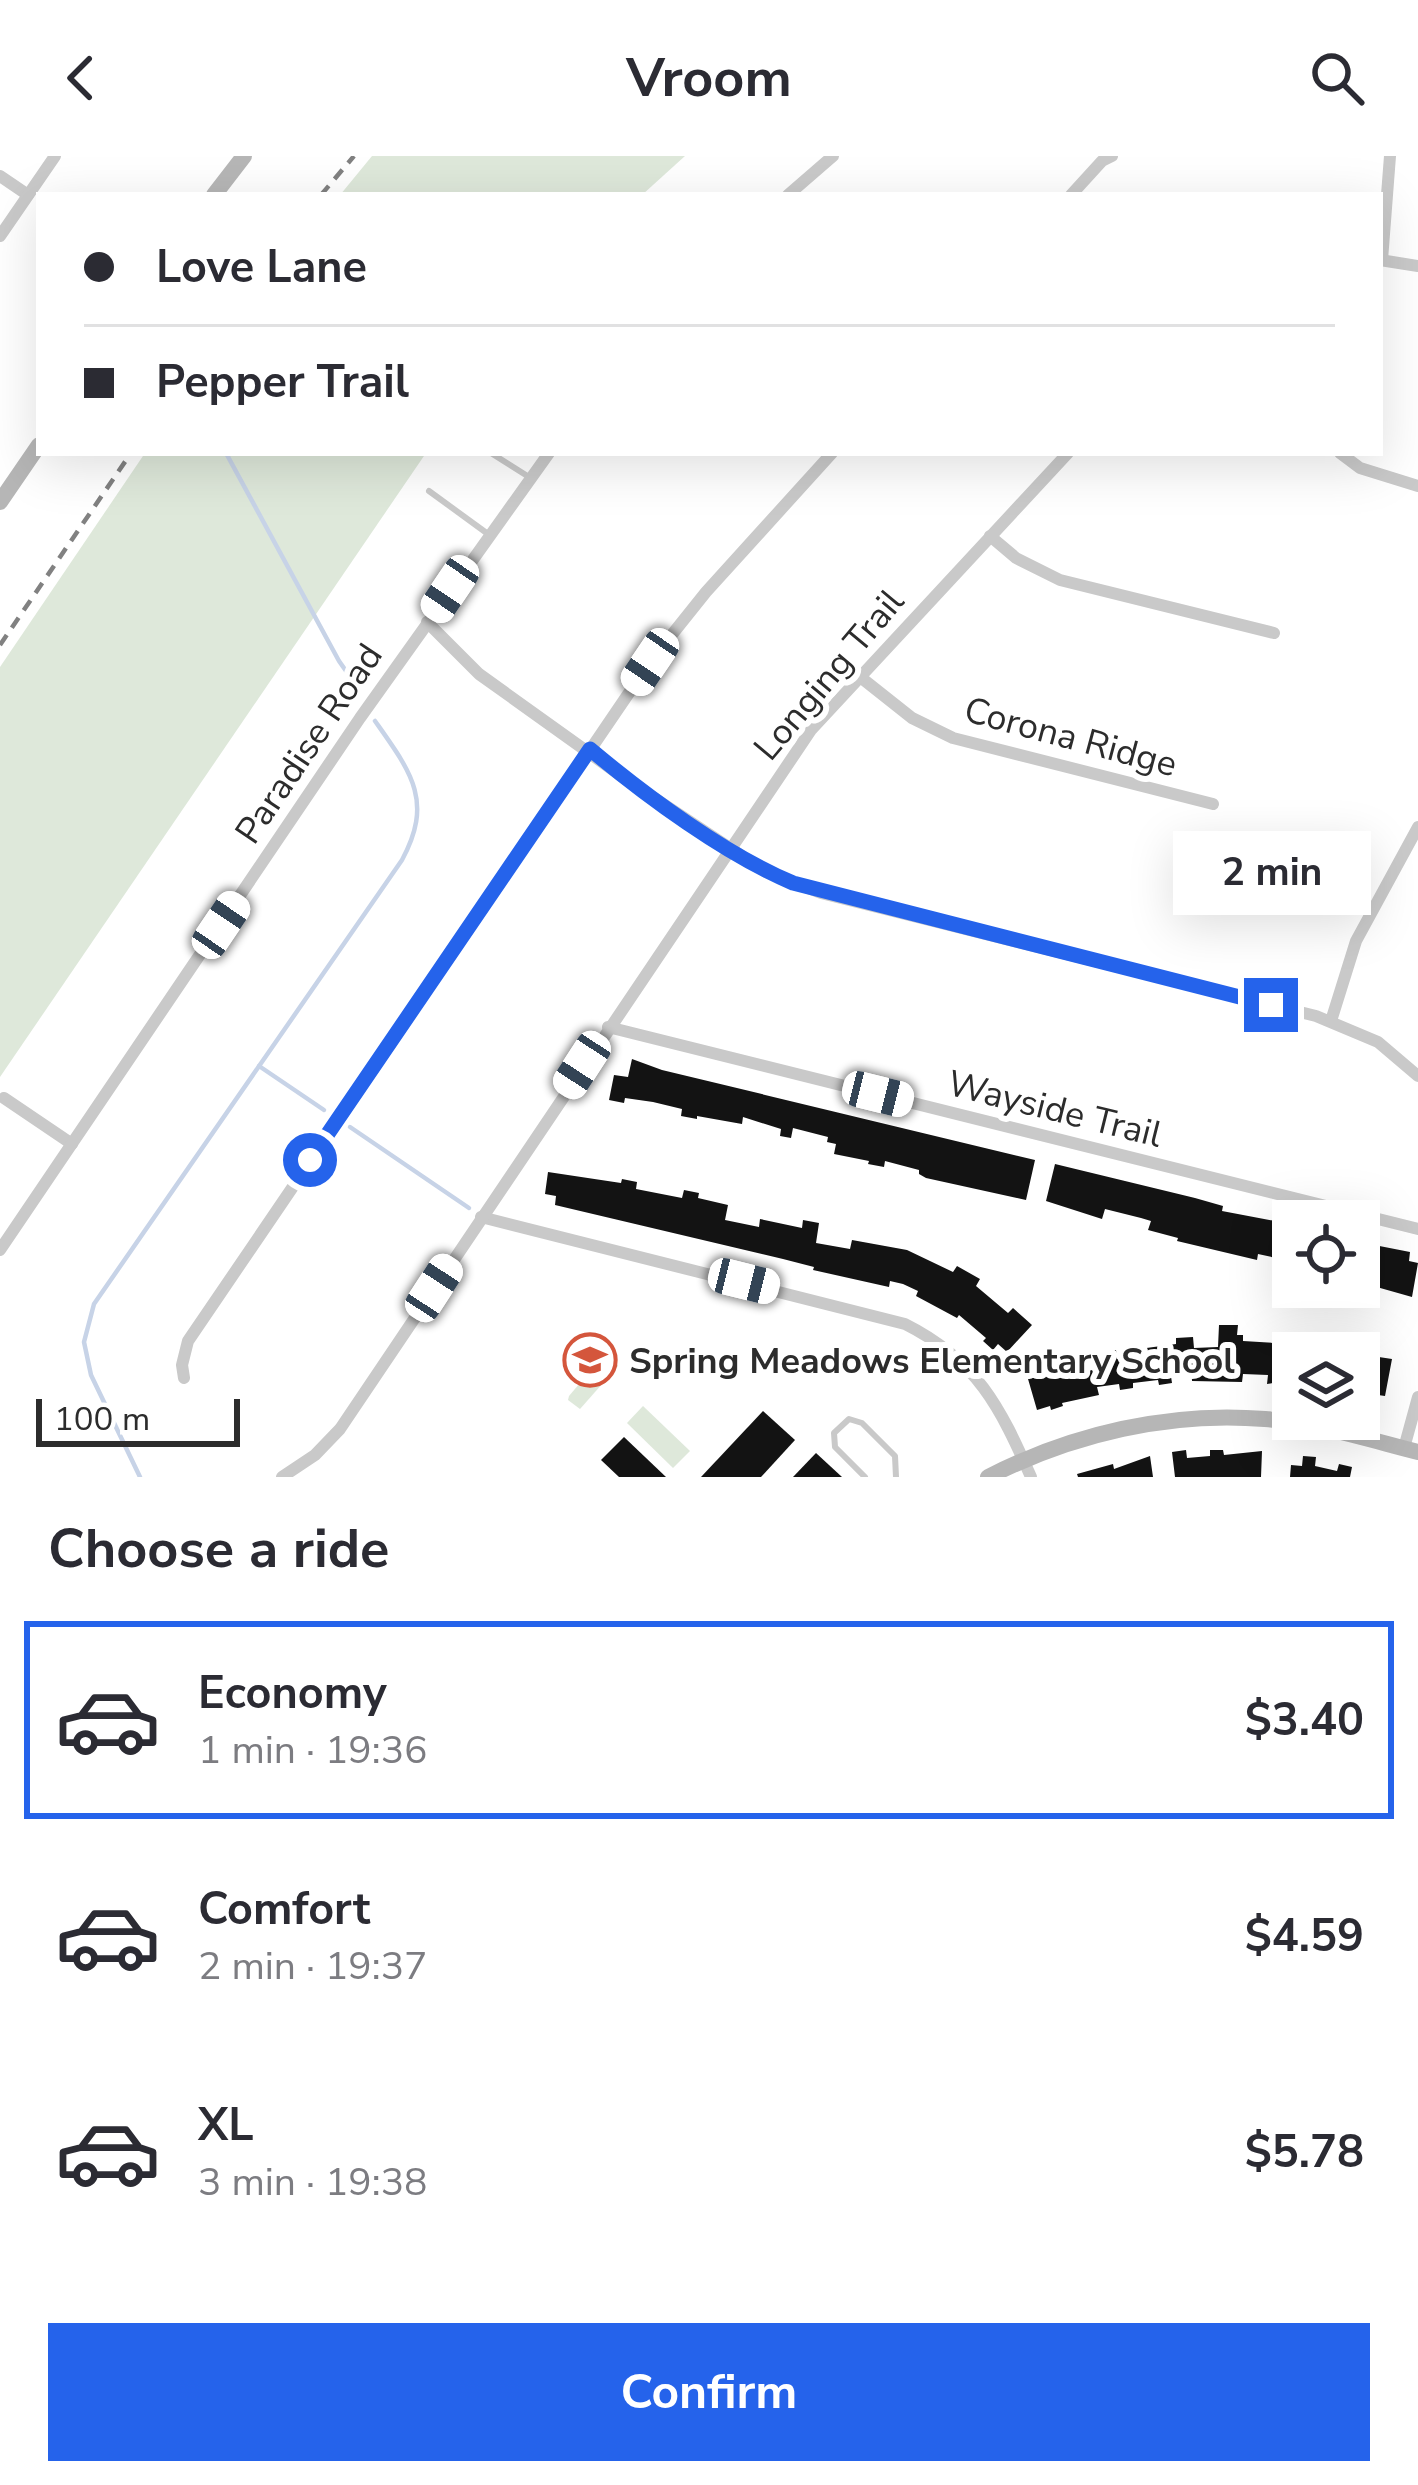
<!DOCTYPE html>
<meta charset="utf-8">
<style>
body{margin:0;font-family:"Nunito Sans",sans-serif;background:#f2f2f3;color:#2b2b33;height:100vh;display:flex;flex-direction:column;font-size:45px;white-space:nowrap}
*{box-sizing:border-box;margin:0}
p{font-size:39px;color:#7c7c81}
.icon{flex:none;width:66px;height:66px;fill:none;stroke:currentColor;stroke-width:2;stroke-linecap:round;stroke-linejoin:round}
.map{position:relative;height:1321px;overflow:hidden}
.drawer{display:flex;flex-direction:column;background:#fff;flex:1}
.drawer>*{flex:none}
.guide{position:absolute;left:36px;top:36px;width:1347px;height:264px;border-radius:0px;box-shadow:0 12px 48px #0002;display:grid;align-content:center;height:264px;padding:0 48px;background:#fff}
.tools{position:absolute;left:1272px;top:1044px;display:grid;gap:24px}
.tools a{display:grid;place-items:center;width:108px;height:108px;border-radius:0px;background:#fff;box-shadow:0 12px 48px #0002;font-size:60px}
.scale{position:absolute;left:36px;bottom:30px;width:204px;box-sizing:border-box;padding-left:12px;border:6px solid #2c2c2c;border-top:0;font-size:33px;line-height:42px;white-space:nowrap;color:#2c2c2c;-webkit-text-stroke:9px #fff;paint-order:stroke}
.end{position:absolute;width:54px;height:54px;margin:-27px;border:15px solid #2563eb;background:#fff;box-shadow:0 0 0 6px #fff}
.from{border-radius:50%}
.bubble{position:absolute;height:84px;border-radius:0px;background:#fff;box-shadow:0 12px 48px #0002;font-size:39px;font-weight:700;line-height:84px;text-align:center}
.car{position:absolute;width:36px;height:72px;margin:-36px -18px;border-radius:15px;box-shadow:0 0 9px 3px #0007;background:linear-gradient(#fff 24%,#345 0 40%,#fff 0 76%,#345 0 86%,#fff 0)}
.guide b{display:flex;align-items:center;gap:42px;height:114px;font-size:45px}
.guide b+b{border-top:3px solid #e1e1e2}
.guide i{width:30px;height:30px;background:#2b2b33}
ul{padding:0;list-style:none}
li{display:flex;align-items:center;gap:36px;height:198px;margin:0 24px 18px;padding:0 24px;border:6px solid transparent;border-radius:0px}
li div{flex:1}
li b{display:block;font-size:45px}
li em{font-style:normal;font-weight:700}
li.on{border-color:#2563eb}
li>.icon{width:108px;height:108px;stroke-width:1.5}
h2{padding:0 48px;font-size:54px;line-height:144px}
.action{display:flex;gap:24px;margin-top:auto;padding:24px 48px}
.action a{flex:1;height:138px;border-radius:0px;background:#2563eb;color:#fff;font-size:48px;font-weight:700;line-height:138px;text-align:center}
header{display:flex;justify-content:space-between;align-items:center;height:156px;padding:0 48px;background:#fff;font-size:54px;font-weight:700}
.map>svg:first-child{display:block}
</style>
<header><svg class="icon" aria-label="back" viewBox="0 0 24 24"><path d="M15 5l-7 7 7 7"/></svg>Vroom<svg class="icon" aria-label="search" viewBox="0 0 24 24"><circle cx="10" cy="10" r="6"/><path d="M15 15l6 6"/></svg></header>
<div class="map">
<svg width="1418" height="1321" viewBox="0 0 1418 1321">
<rect width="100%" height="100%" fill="#fff"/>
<g fill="#dee8da">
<polygon points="372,0 685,0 642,39 340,39"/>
<polygon points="145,297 426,297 0,921 0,511"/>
<polygon points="607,1195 618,1210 580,1253 568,1244 569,1240"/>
<polygon points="643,1250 690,1295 673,1312 627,1267"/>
</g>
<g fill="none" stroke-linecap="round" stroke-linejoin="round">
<g stroke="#c7d3e7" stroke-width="4.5">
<polyline points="226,297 339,505 358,532"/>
<polyline points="259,910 324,954"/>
<polyline points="350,971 469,1052"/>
<path d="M140,1321L91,1219L84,1186L94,1148L402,704C434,645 411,616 375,565"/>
</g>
</g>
<g fill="#131313">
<polygon points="632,903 662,914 1035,1004 1026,1044 926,1022 919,1018 919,1014 885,1005 884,1011 868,1008 869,1005 834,998 836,988 827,986 828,981 793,972 791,982 780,980 781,973 743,961 742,968 697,960 697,963 681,960 682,953 653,946 625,942 624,947 609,944 614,919 628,921"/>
<polygon points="1055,1008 1195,1042 1223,1050 1222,1055 1286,1067 1284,1072 1293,1074 1290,1105 1258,1098 1257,1104 1177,1085 1178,1082 1148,1074 1151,1065 1141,1062 1105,1053 1102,1063 1046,1045"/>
<polygon points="548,1016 621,1027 622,1023 637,1026 636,1033 682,1042 684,1034 699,1037 698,1042 728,1049 725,1064 759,1071 760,1063 802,1072 803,1064 819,1067 816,1087 850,1093 852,1084 907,1094 953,1116 957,1110 980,1123 976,1130 1008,1157 1013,1152 1032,1169 1007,1196 998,1188 993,1194 983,1185 986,1182 959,1159 957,1162 916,1140 918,1135 903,1128 890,1125 889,1131 813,1114 814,1111 783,1103 555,1049 556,1040 545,1038"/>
<polygon points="1359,1086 1410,1096 1409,1105 1418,1107 1412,1141 1359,1126"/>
<polygon points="1219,1169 1238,1169 1237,1179 1243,1179 1243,1185 1274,1187 1273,1192 1293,1193 1293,1224 1267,1228 1268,1219 1243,1218 1242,1226 1192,1225 1191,1206 1169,1207 1172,1227 1159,1229 1158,1224 1133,1227 1133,1232 1120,1234 1119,1228 1097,1231 1099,1239 1062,1247 1063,1250 1051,1254 1050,1250 1037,1254 1026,1216 1050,1209 1054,1222 1102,1212 1100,1197 1116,1194 1117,1203 1140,1200 1139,1193 1176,1188 1176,1182 1193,1181 1194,1192 1218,1191"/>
<polygon points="1359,1198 1392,1203 1385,1240 1371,1238 1370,1244 1359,1242"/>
<polygon points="763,1255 795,1284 761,1321 701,1321"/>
<polygon points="624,1281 666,1321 619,1321 601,1304"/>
<polygon points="1186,1294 1187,1302 1210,1300 1210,1294 1223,1294 1224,1299 1262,1295 1261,1321 1175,1321 1172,1296"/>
<polygon points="816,1297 842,1321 793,1321"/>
<polygon points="1150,1300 1153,1321 1078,1321 1077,1318 1113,1308 1114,1313"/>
<polygon points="1303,1300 1316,1301 1315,1310 1337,1315 1339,1308 1352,1311 1350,1321 1290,1321 1291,1309 1302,1310"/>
</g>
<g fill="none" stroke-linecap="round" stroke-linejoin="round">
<g stroke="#c9c9c9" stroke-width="6">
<polyline points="491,297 529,321"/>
<polyline points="429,335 488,378"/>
<polyline points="865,1321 835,1291 834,1277 849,1263 862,1267 895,1300 896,1321"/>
</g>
<g stroke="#c9c9c9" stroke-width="12">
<polyline points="0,20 28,39"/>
<polyline points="788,39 833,0"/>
<polyline points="1071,39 1102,5 1112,0"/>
<polyline points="0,80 55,0"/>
<polyline points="1380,104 1418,110"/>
<polyline points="1382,104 1390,0"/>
<polyline points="1340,297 1360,312 1418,330"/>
<polyline points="990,380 1016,402 1060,424 1274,477"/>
<polyline points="427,466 479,518 627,624 766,716 821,737 1316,860 1378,886 1418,920"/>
<polyline points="859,520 912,562 953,582 1213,648"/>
<polyline points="1331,865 1356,785 1418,671"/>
<polyline points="608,871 1418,1073"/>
<polyline points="4,942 72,988"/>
<path d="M481,1061L905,1168C977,1204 1000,1251 1031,1321"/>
<polyline points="0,1094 360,562 549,297"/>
<polyline points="184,1222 182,1209 188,1185 650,506 706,436 832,297"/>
<polyline points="1404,1292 1418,1241"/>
<polyline points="282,1321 315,1299 340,1273 811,574 1068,297"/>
</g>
<g stroke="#b6b6b6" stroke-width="16">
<polyline points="214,39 244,0"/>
<polyline points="0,346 39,289"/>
<path d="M988,1321C1072,1278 1170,1255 1265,1263C1317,1267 1367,1283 1418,1296"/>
</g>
<g stroke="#818181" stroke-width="4.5" stroke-dasharray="12 9" stroke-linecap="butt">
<polyline points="321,39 354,0"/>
<polyline points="0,489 131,297"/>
</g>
</g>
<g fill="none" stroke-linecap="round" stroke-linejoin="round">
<path stroke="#2563eb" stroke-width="15" d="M310,1004L590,593C646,640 726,699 793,727L1271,849"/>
</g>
<defs>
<g id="school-ring" transform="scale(2.7)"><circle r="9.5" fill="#fff" stroke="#d4563c" stroke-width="1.5"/><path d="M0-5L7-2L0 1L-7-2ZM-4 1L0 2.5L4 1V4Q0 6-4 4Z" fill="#d4563c"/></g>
</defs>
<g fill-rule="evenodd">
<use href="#school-ring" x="590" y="1204"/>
</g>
<g text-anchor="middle" stroke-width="12" stroke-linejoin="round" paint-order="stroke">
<g font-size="36" fill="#2c2c2c" stroke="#fff">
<text transform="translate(828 518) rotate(-50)" y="13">Longing Trail</text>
<text transform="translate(1071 580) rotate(15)" y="13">Corona Ridge</text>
<text transform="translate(308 587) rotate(-56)" y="13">Paradise Road</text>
<text transform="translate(1055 952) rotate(14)" y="13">Wayside Trail</text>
</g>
<g font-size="36" font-weight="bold" fill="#2c2c2c" stroke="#fff" text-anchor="start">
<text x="629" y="1217">Spring Meadows Elementary School</text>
</g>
</g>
</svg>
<div class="tools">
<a><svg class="icon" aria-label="locate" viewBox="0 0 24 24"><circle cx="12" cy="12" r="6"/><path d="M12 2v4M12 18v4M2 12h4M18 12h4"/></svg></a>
<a><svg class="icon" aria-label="layers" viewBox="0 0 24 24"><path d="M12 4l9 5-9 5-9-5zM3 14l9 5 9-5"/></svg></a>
</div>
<div class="scale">100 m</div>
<i class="end from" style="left:310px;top:1004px"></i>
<i class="end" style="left:1271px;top:849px"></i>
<div class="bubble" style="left:1173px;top:675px;width:198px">2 min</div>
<i class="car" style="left:450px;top:433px;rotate:214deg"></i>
<i class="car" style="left:650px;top:506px;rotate:214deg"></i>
<i class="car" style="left:221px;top:769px;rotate:34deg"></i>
<i class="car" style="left:582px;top:909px;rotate:213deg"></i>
<i class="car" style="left:878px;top:938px;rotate:104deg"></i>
<i class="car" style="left:744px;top:1125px;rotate:104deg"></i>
<i class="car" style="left:434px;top:1132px;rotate:33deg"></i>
<div class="guide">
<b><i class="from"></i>Love Lane</b>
<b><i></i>Pepper Trail</b>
</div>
</div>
<section class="drawer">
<h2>Choose a ride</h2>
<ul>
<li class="on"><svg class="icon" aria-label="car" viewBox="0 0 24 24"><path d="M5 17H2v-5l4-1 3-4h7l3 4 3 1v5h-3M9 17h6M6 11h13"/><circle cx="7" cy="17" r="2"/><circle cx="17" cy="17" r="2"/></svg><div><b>Economy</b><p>1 min · 19:36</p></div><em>$3.40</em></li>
<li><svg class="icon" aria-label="car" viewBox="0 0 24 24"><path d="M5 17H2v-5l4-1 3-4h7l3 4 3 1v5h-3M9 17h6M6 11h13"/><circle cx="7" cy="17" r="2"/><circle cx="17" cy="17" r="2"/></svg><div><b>Comfort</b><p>2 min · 19:37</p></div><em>$4.59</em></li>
<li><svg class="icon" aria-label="car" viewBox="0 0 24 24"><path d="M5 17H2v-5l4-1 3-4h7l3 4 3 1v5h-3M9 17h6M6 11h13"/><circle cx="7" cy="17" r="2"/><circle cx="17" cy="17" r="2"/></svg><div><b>XL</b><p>3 min · 19:38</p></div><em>$5.78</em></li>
</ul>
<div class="action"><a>Confirm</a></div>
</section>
